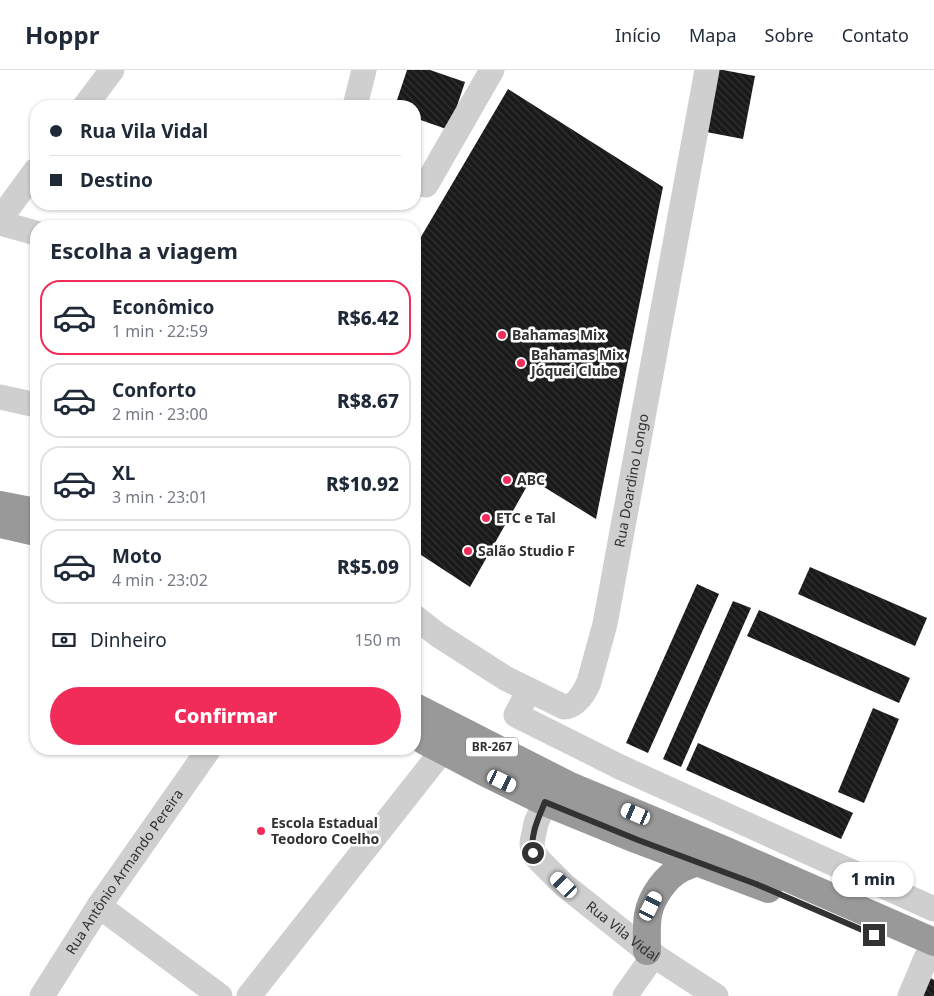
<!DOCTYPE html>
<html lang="pt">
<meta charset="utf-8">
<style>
body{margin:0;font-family:"Noto Sans",sans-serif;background:#f6f6f7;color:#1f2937;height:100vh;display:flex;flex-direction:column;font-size:19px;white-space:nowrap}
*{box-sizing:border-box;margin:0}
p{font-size:16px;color:#747a83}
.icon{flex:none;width:28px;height:28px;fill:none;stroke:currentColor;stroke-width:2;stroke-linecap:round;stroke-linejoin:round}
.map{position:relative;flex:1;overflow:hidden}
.sheet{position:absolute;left:30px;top:150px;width:391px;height:535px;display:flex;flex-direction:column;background:#fff;border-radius:20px;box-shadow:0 1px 4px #0004}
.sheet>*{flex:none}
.guide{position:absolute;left:30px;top:30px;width:391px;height:110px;border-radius:20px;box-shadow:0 1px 4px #0004;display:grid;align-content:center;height:110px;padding:0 20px;background:#fff}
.end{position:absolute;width:22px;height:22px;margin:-11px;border:6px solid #323232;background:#fff;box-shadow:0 0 0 2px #fff}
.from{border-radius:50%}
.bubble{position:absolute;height:35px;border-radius:18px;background:#fff;box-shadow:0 1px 4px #0004;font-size:16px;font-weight:800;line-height:35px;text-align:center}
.car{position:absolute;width:15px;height:30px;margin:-15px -8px;border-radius:6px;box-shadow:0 0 4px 1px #0007;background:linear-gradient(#fff 24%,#345 0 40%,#fff 0 76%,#345 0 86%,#fff 0)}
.guide b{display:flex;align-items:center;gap:18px;height:48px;font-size:19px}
.guide b+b{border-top:1px solid #e0e1e3}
.guide i{width:12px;height:12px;background:#1f2937}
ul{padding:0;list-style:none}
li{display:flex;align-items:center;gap:15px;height:75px;margin:0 10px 8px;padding:0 10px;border:2px solid #e0e1e3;border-radius:20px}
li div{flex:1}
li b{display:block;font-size:19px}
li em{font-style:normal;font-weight:800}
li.active{border-color:#f12c59}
li>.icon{width:45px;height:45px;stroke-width:1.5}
h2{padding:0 20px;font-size:22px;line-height:60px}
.pay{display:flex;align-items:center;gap:12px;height:55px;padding:0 20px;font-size:19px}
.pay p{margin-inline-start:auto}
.button{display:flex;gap:10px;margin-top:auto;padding:10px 20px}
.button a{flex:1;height:58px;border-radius:30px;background:#f12c59;color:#fff;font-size:20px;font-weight:800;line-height:58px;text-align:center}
header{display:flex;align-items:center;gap:30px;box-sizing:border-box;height:70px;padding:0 25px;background:#fff;border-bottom:1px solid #e0e1e3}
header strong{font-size:24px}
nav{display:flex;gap:28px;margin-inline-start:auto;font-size:18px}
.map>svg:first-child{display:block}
</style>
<header>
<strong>Hoppr</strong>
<nav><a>Início</a><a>Mapa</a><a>Sobre</a><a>Contato</a></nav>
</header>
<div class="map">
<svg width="934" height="926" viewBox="0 0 934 926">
<defs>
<pattern id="building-back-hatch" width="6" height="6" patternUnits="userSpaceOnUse" patternTransform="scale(1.25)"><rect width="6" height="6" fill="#191919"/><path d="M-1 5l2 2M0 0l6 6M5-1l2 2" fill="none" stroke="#323232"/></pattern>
</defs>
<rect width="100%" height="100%" fill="#fff"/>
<g fill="url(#building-back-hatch)">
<polygon points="407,0 430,0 465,12 449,60 415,48 415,36 395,36"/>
<polygon points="713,0 723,0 755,6 743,69 701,61"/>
<polygon points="508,19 663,117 596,449 531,409 470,517 415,481 415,177"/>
<polygon points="810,497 927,548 915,576 798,524"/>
<polygon points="697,514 719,524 648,683 626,673"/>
<polygon points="733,531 751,538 681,697 663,689"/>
<polygon points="759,540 910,608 899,633 747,566"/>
<polygon points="873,638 899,649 864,733 838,722"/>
<polygon points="698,673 853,743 841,769 686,700"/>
<polygon points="924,904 934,910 934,926 915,926"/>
</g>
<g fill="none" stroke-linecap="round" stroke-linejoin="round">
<g stroke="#cfcfcf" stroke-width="25">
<polyline points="85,36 112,0"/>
<polyline points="355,36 364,0"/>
<polyline points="415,113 426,115 492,0"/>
<polyline points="0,149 36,100"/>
<polyline points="0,153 36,163"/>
<polyline points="0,327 36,335"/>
<path id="s1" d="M415,547L438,565L505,608L564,637C576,637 585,622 589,612L605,554L707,0"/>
<polyline points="529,620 516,645 620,697 934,839"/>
<path id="s2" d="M560,720L551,726L545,732L536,753L532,773L533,783L540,791L564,815L647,881L716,926"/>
<polyline points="99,836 220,926"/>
<path id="s3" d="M42,926L99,836L209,679"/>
<polyline points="249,926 443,680"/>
<polyline points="625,926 654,885"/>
<polyline points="910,926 926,888"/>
</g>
<g stroke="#999" stroke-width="28">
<polyline points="0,435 36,442"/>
<polyline points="0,454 36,462"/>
<polyline points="415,637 570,716 724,780 934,872"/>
<polyline points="415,664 425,671 488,704 545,732 638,770 768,819"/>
<path d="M647,881C647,869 646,857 648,845C651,827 666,806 682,798C687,796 692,794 697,792"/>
</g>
</g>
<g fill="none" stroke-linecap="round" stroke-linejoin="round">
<path stroke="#323232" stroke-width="6" d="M533,783C530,765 538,749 545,732L638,770L756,814L874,865"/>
</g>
<g fill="#f12c59" stroke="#fff" stroke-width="2">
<circle cx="502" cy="265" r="5"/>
<circle cx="521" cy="293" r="5"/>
<circle cx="507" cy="410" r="5"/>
<circle cx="486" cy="448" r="5"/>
<circle cx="468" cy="481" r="5"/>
<circle cx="261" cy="761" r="5"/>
</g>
<g text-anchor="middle" stroke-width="5" stroke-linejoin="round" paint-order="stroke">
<rect fill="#fff" stroke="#707070" stroke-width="1" x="466" y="667.5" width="52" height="19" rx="4"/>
<g font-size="12" font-weight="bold" fill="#323232">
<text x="492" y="681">BR-267</text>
</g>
<g font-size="14" font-weight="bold" fill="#323232" stroke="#fff" text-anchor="start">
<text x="512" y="270">Bahamas Mix</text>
<text x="531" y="290">Bahamas Mix<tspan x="531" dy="16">Jóquei Clube</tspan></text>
<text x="517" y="415">ABC</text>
<text x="496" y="453">ETC e Tal</text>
<text x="478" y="486">Salão Studio F</text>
<text x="271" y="758">Escola Estadual<tspan x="271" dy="16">Teodoro Coelho</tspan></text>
</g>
<g font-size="14" fill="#323232" stroke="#fff">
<text dy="5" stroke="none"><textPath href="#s1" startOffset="418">Rua Doardino Longo</textPath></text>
<text dy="5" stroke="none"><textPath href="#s3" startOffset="149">Rua Antônio Armando Pereira</textPath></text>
<text dy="5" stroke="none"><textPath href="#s2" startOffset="192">Rua Vila Vidal</textPath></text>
</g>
</g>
</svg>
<i class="end from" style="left:533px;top:783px"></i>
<i class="end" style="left:874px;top:865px"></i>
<div class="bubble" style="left:832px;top:792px;width:82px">1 min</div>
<i class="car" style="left:502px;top:711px;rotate:116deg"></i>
<i class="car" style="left:636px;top:744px;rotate:293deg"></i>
<i class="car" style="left:564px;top:815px;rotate:314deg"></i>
<i class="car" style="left:651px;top:836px;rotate:27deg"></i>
<div class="guide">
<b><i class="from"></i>Rua Vila Vidal</b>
<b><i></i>Destino</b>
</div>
<section class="sheet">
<h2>Escolha a viagem</h2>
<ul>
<li class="active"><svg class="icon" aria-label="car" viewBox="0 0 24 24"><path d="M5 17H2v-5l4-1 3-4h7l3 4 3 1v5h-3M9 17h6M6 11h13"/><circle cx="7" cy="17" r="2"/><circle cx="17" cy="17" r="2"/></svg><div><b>Econômico</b><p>1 min · 22:59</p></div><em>R$6.42</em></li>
<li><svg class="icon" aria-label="car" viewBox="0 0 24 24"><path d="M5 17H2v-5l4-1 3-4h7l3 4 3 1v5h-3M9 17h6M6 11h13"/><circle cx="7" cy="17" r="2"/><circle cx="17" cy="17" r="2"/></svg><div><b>Conforto</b><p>2 min · 23:00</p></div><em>R$8.67</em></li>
<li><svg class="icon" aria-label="car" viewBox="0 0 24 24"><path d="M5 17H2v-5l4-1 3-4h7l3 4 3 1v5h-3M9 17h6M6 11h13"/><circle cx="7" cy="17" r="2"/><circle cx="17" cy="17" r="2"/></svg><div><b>XL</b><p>3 min · 23:01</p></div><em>R$10.92</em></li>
<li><svg class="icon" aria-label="car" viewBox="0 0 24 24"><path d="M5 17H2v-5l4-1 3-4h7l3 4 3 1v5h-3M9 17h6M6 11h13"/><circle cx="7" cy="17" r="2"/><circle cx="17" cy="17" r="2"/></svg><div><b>Moto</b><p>4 min · 23:02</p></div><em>R$5.09</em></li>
</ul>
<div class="pay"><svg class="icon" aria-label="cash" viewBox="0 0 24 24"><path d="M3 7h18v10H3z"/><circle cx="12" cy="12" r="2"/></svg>Dinheiro<p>150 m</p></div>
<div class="button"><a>Confirmar</a></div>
</section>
</div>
